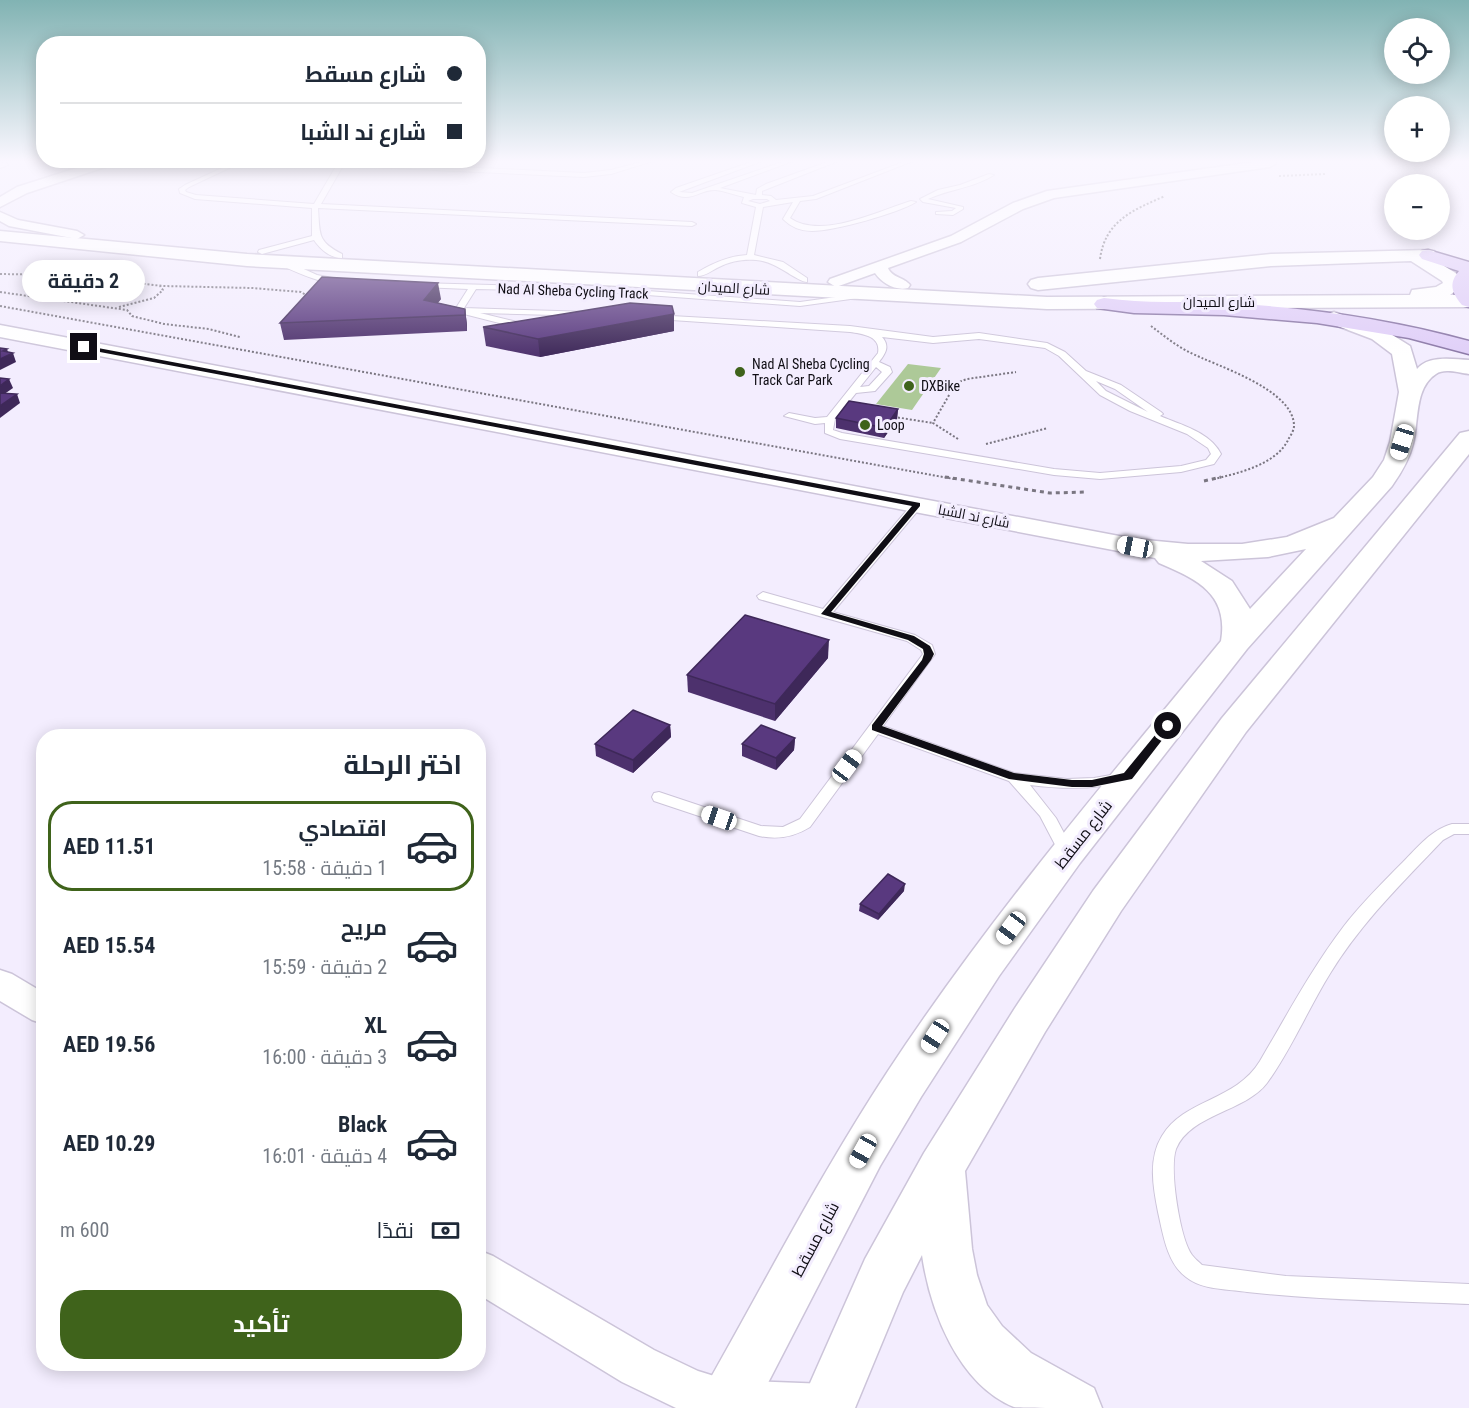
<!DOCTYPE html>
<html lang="ar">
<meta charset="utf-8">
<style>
body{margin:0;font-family:"Roboto Condensed",Cairo,sans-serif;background:#f2f2f3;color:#1f2937;direction:rtl;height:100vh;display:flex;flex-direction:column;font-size:22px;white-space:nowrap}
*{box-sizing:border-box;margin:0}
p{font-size:20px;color:#747a83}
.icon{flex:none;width:33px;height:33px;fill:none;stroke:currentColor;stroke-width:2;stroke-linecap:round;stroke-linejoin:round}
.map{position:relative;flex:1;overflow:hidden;direction:ltr}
.sheet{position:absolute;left:36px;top:729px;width:450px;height:642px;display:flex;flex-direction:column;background:#fff;border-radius:24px;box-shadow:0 3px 15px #0003;direction:rtl}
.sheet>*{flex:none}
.guide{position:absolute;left:36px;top:36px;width:450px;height:132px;border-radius:24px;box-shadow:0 3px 15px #0003;direction:rtl;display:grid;align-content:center;height:132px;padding:0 24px;background:#fff}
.buttons{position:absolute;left:1384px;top:18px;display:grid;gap:12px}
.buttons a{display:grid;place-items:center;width:66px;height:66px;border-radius:50%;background:#fff;box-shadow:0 3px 15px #0003;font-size:30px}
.end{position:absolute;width:27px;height:27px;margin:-14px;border:8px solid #100e15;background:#fff;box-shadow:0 0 0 3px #fff}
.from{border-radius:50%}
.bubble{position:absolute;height:42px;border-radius:21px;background:#fff;box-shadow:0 3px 15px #0003;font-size:20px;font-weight:700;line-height:42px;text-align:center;direction:rtl}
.car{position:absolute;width:18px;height:36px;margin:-18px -9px;border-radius:8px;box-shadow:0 0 4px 2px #0007;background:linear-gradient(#fff 24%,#345 0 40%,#fff 0 76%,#345 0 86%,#fff 0)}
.guide b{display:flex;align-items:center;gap:21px;height:57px;font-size:22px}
.guide b+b{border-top:2px solid #e0e1e3}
.guide i{width:15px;height:15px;background:#1f2937}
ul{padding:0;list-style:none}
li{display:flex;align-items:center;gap:18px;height:90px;margin:0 12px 9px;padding:0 12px;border:3px solid transparent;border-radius:24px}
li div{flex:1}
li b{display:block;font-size:22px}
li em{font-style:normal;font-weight:700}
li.current{border-color:#3f631b}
li>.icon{width:54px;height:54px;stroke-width:1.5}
h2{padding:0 24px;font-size:27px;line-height:72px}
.pay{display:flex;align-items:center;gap:15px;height:66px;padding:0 24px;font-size:22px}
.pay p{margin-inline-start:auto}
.cta{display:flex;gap:12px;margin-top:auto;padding:12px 24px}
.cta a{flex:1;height:69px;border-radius:24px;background:#3f631b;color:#fff;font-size:24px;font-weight:700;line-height:69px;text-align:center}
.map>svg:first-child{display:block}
</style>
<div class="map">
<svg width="1469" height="1408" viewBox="0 0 1469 1408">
<rect width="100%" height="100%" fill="#f3edfe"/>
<polygon fill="#adc998" points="908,364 941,368 912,410 876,404"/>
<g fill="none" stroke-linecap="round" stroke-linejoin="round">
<g stroke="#ccc4d9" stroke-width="2">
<g id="service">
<path d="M237,161H244L189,187L185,190L186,192L196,195L314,204L338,163L335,161L584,173L611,170L645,161H653L611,174L584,177L372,167L344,164L321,204L692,222L696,224L692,226L318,208C320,235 317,241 342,254V258C330,258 320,249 314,240L262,254L258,252L259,250L312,236V208L195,199L180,193L179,189L185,185Z"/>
<path d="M754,161H762L679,192L692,193L785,161H793L720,188L756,195L757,189L766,184L830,161H838L762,191V195L771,196L776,200L813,196L906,161H913L816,199L800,201L790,218C821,240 878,211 911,201L916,202C898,213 835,231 812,231C800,231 791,227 783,219L793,202L763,207L754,255L783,262L807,278V282C797,282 776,261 756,260C743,259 731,261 719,267C712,270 706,276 698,276V272C713,263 729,256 747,255L756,207L742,203L744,197C735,195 725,191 716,190C699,189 690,205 671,192L676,188ZM753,199H767L770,201L760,204L748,201Z"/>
<polygon points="6,162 8,165 0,168 0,164"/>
<path d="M989,174L994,175C974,188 949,189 928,199L963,207V209L953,215L936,214V212L952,211L956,208L923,202L920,199L938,190L960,185Z"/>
<path d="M278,260H284L317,275L343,280C328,289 293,270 278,264Z"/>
<polygon points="418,283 606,288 800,302 865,293 869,295 865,297 800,306 606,292 476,289 464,308 590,312 594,314 590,316 480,313 526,324 526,328 523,329 460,313 444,312 444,308 456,308 468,289 421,287 417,285"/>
<path d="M654,315L850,326L933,337L979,333L1047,343L1065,352L1086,371L1121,385L1161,412L1163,414L1160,416C1181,425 1210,432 1221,454L1214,464L1181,472L1100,479L1054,475L840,439L825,433V423L815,424L784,416L789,413L815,418L827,417L878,353C881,336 863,334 850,332L657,319L653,317ZM882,337L933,343L979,339L1045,348L1059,356L1100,395L1130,411L1187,434L1208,448L1211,454L1206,460L1181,466L1100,473L1054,469L842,433L833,430L835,419L856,393L875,391L892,372L890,367L879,362C886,353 890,346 882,337ZM876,367L882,372L869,386L860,387ZM1096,381L1115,389L1148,412L1106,391Z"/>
<path d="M917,502L921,503V507L833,612L915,635L932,645L935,654L883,726L1014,773L1067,779L1094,778L1122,773L1127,775L1129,778L1127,781C1095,790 1062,789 1030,785L1056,818L1074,852L1071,856H1061L1040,816L1009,781L878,734L810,827C794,837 778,840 759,836L654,801L652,797L654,793L659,792L761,826L783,827L800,819L923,654L921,650L907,641L759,599L757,596L763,592L823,609L913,503Z"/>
<path d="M1452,824H1469V834H1454L1443,840C1403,882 1362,922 1331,972C1309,1007 1291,1050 1267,1083C1245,1112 1190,1114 1176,1149C1169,1169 1180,1239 1192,1255C1195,1259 1199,1262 1202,1265L1286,1276L1469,1284V1304C1395,1301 1320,1300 1247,1292C1227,1289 1202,1290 1186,1277C1167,1263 1163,1234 1158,1212C1153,1187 1148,1159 1162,1136C1184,1099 1236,1101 1260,1061C1287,1015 1312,968 1344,926C1362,903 1382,883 1403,862C1418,847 1431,830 1452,824Z"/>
</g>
</g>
<g stroke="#ccc4d9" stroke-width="3">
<g id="minor">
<polygon points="99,161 116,161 114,164 27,193 0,207 0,197 17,187"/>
<path d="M1261,161H1275L1276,163L1270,167L1054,198L1023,209L961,242L888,268C892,278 904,277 910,285L908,288C895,291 882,283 875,273L836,287L828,282L830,279L951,236L1013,203L1047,191Z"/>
<polygon points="0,212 18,220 77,231 84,235 77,239 9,226 0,221"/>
<polygon points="0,970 12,974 44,993 44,1024 32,1020 0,1001"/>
<polygon points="478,1250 493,1256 654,1350 698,1371 727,1380 827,1384 843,1391 850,1408 676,1408 622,1382 478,1294"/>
</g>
</g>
<g stroke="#ccc4d9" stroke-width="3">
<g id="tertiary">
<polygon points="0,231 247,254 1047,297 1410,295 1412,290 1436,287 1443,283 1442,281 1411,261 1271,266 1038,290 1031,288 1028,284 1031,280 1038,278 1271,254 1428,250 1434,251 1437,255 1433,259 1457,274 1463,285 1450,295 1469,295 1469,307 1047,309 247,266 0,241"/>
<path d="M1334,312L1386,331L1410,346L1417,369C1428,355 1453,359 1469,360V374C1460,373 1444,368 1436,374C1414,388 1419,422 1413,444C1409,460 1401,473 1392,486L1247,649L1080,863L999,976L921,1097L880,1166L755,1408H697L705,1388C765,1282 821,1173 888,1071C988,919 1106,781 1221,641C1229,594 1197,579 1159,563L1155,558L0,337V325L1135,539L1188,544H1242L1287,537L1334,518L1373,477L1384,460L1390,442L1399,392L1392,354L1372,339L1327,322L1324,318L1327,314ZM1306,549L1250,609L1232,581L1201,561L1268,557Z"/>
<path d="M1469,431V454L1246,732L1121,911L1045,1032L965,1171L972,1249L977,1275L987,1305L1002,1326L1031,1353L1094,1388L1102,1408C1086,1408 1025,1408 1014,1407C958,1384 930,1310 922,1255L903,1292L855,1408H799L865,1259L924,1153L1015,1008L1093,891L1222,718L1460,433Z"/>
</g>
</g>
<g stroke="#8a77a6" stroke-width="3">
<g id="primary">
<path d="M1428,250L1469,262V307L1462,305C1452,293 1448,284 1459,271L1422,259L1419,255L1422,251Z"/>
<path d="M1104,298C1145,304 1187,301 1228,303C1310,308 1390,319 1469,341V354L1409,338L1317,323L1224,315L1134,313L1097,308L1094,304L1097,300Z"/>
</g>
</g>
<g stroke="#7a7681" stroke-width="2" stroke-dasharray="2 2" stroke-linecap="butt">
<polyline points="1279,176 1325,174"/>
<path d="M1100,259C1105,221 1133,210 1165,196"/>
<polyline points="0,274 64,275 163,286 252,288 301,292 309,297"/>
<polyline points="0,292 127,310 132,316 164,324 209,329 240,337"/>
<polyline points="0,306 954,479"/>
<polyline points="119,307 154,298 163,290 160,286"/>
<path d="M1151,326C1163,335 1175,345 1189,352C1216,366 1294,389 1294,426C1294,430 1291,435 1289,438C1278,464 1239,473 1214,479"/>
<polyline points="894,417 933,423"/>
<polyline points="958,439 933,423 956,383 967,379 1016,372"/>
<polyline points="986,444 1048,428"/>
</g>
<g stroke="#7a7681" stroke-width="3" stroke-dasharray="4 4" stroke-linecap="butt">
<polyline points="945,477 1050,493 1087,492"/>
<polyline points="1204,481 1221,477"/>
</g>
<use href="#service" fill="#fff" fill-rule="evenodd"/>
<use href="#minor" fill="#fff" fill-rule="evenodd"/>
<use href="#tertiary" fill="#fff" fill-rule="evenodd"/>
<use href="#primary" fill="#e0cff8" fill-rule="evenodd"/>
</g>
<g fill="#4d316d">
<polygon points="441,299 438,303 465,309 467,325 467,331 284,340 280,323"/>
<polygon points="674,314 674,331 540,357 486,346 483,327"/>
<polygon points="898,409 897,419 884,438 836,428 836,418"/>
<polygon points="828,658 775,721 688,692 687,675"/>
<polygon points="670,725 671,737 633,773 596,756 595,744"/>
<polygon points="795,738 794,750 776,770 742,756 742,744"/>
<polygon points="904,891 878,920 859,911 860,904"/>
</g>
<g fill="#3e2859">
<polygon points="438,283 441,299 426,316 424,300"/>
<polygon points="465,309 467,325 467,331 465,315"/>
<polygon points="674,314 674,331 540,357 538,339"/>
<polygon points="7,349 9,355 13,353 16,362 0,370 0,359 3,351"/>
<polygon points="9,379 13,388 0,397 0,386"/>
<polygon points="17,394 20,403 0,418 0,406"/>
<polygon points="898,409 897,419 884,438 885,428"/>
<polygon points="829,640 828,658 775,721 775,704"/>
<polygon points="670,725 671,737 633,773 633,760"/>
<polygon points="795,738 794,750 776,770 776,758"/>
<polygon points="905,884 904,891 878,920 879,914"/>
</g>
<g fill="#59397f" stroke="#3e2859" stroke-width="1.5">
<polygon points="322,277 438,283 424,300 465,309 465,315 280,323"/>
<polygon points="630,303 672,306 674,314 538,339 483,327"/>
<polygon points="0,348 7,349 3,351 13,353 0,359"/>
<polygon points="0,378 9,379 0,386"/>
<polygon points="0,393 17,394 0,406"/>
<polygon points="849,401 898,409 885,428 836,418"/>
<polygon points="745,615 829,640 775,704 687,675"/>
<polygon points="633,710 670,725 633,760 595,744"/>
<polygon points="761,725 795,738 776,758 742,744"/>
<polygon points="888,874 905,884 879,914 860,904"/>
</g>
<linearGradient id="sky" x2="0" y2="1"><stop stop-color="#81b3b3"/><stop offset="0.45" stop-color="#faf7ff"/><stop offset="1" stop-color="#faf7ff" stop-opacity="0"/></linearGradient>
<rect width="1469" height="358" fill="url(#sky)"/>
<polygon fill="#100e15" points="82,345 920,503 920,506 831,612 914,636 930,646 934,654 931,660 882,726 1014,773 1072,780 1092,780 1124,773 1165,723 1173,726 1132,779 1092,787 1072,787 1009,779 872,730 872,725 922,660 924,654 923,649 908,640 821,614 912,506 84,349"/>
<g fill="#3f631b" stroke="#f3edfe" stroke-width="2">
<circle cx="740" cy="372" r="6"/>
<circle cx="909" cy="386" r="6"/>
<circle cx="865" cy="425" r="6"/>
</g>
<g text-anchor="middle" stroke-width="6" stroke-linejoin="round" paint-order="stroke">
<g font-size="14" fill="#100e15" stroke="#f3edfe">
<text transform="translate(734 288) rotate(3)" y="5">شارع الميدان</text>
<text transform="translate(573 291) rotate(2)" y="5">Nad Al Sheba Cycling Track</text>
<text x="1219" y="307">شارع الميدان</text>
<text transform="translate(974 516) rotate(11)" y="5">شارع ند الشبا</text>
</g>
<g font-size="14" fill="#100e15" stroke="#f3edfe" text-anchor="start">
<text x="752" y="369">Nad Al Sheba Cycling<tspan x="752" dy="16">Track Car Park</tspan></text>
<text x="921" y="391">DXBike</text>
<text x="877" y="430">Loop</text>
</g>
<g font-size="16" fill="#100e15" stroke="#f3edfe">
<text transform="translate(1083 834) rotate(-52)" y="6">شارع مسقط</text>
<text transform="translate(815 1239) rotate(-62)" y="6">شارع مسقط</text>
</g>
</g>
</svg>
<div class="buttons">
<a><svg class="icon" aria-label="locate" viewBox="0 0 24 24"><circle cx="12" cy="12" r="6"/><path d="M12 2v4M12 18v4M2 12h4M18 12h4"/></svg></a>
<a>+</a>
<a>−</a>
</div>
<i class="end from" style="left:1168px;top:726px"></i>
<i class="end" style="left:84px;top:347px"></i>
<div class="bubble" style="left:22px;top:260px;width:123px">2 دقيقة</div>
<i class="car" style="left:1402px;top:442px;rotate:197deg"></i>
<i class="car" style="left:1135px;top:547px;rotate:281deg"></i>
<i class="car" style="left:847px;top:766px;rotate:37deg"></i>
<i class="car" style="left:719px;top:818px;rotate:289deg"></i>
<i class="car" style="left:1011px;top:928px;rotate:217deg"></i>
<i class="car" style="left:935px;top:1036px;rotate:213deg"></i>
<i class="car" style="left:863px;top:1151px;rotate:209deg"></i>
<div class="guide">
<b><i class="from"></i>شارع مسقط</b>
<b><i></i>شارع ند الشبا</b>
</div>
<section class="sheet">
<h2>اختر الرحلة</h2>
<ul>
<li class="current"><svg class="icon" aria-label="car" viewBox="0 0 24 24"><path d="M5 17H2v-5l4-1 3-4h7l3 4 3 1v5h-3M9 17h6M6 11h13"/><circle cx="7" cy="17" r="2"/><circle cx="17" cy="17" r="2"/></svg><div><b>اقتصادي</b><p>1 دقيقة · 15:58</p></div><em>AED 11.51</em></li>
<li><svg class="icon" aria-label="car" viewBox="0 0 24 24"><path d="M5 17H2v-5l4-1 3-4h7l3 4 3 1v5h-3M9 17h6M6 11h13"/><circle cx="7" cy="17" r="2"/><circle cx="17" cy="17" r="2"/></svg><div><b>مريح</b><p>2 دقيقة · 15:59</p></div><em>AED 15.54</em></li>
<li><svg class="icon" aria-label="car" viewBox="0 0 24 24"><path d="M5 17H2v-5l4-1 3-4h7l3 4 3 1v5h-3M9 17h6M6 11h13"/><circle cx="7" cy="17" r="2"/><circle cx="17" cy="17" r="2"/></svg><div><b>XL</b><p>3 دقيقة · 16:00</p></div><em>AED 19.56</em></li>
<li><svg class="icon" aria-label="car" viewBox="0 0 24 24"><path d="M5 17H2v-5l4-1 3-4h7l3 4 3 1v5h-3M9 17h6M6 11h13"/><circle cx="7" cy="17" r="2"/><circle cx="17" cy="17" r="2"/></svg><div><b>Black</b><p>4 دقيقة · 16:01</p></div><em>AED 10.29</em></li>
</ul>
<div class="pay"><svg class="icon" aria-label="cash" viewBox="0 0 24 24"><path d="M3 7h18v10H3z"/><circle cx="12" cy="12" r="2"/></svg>نقدًا<p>600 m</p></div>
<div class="cta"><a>تأكيد</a></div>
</section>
</div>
